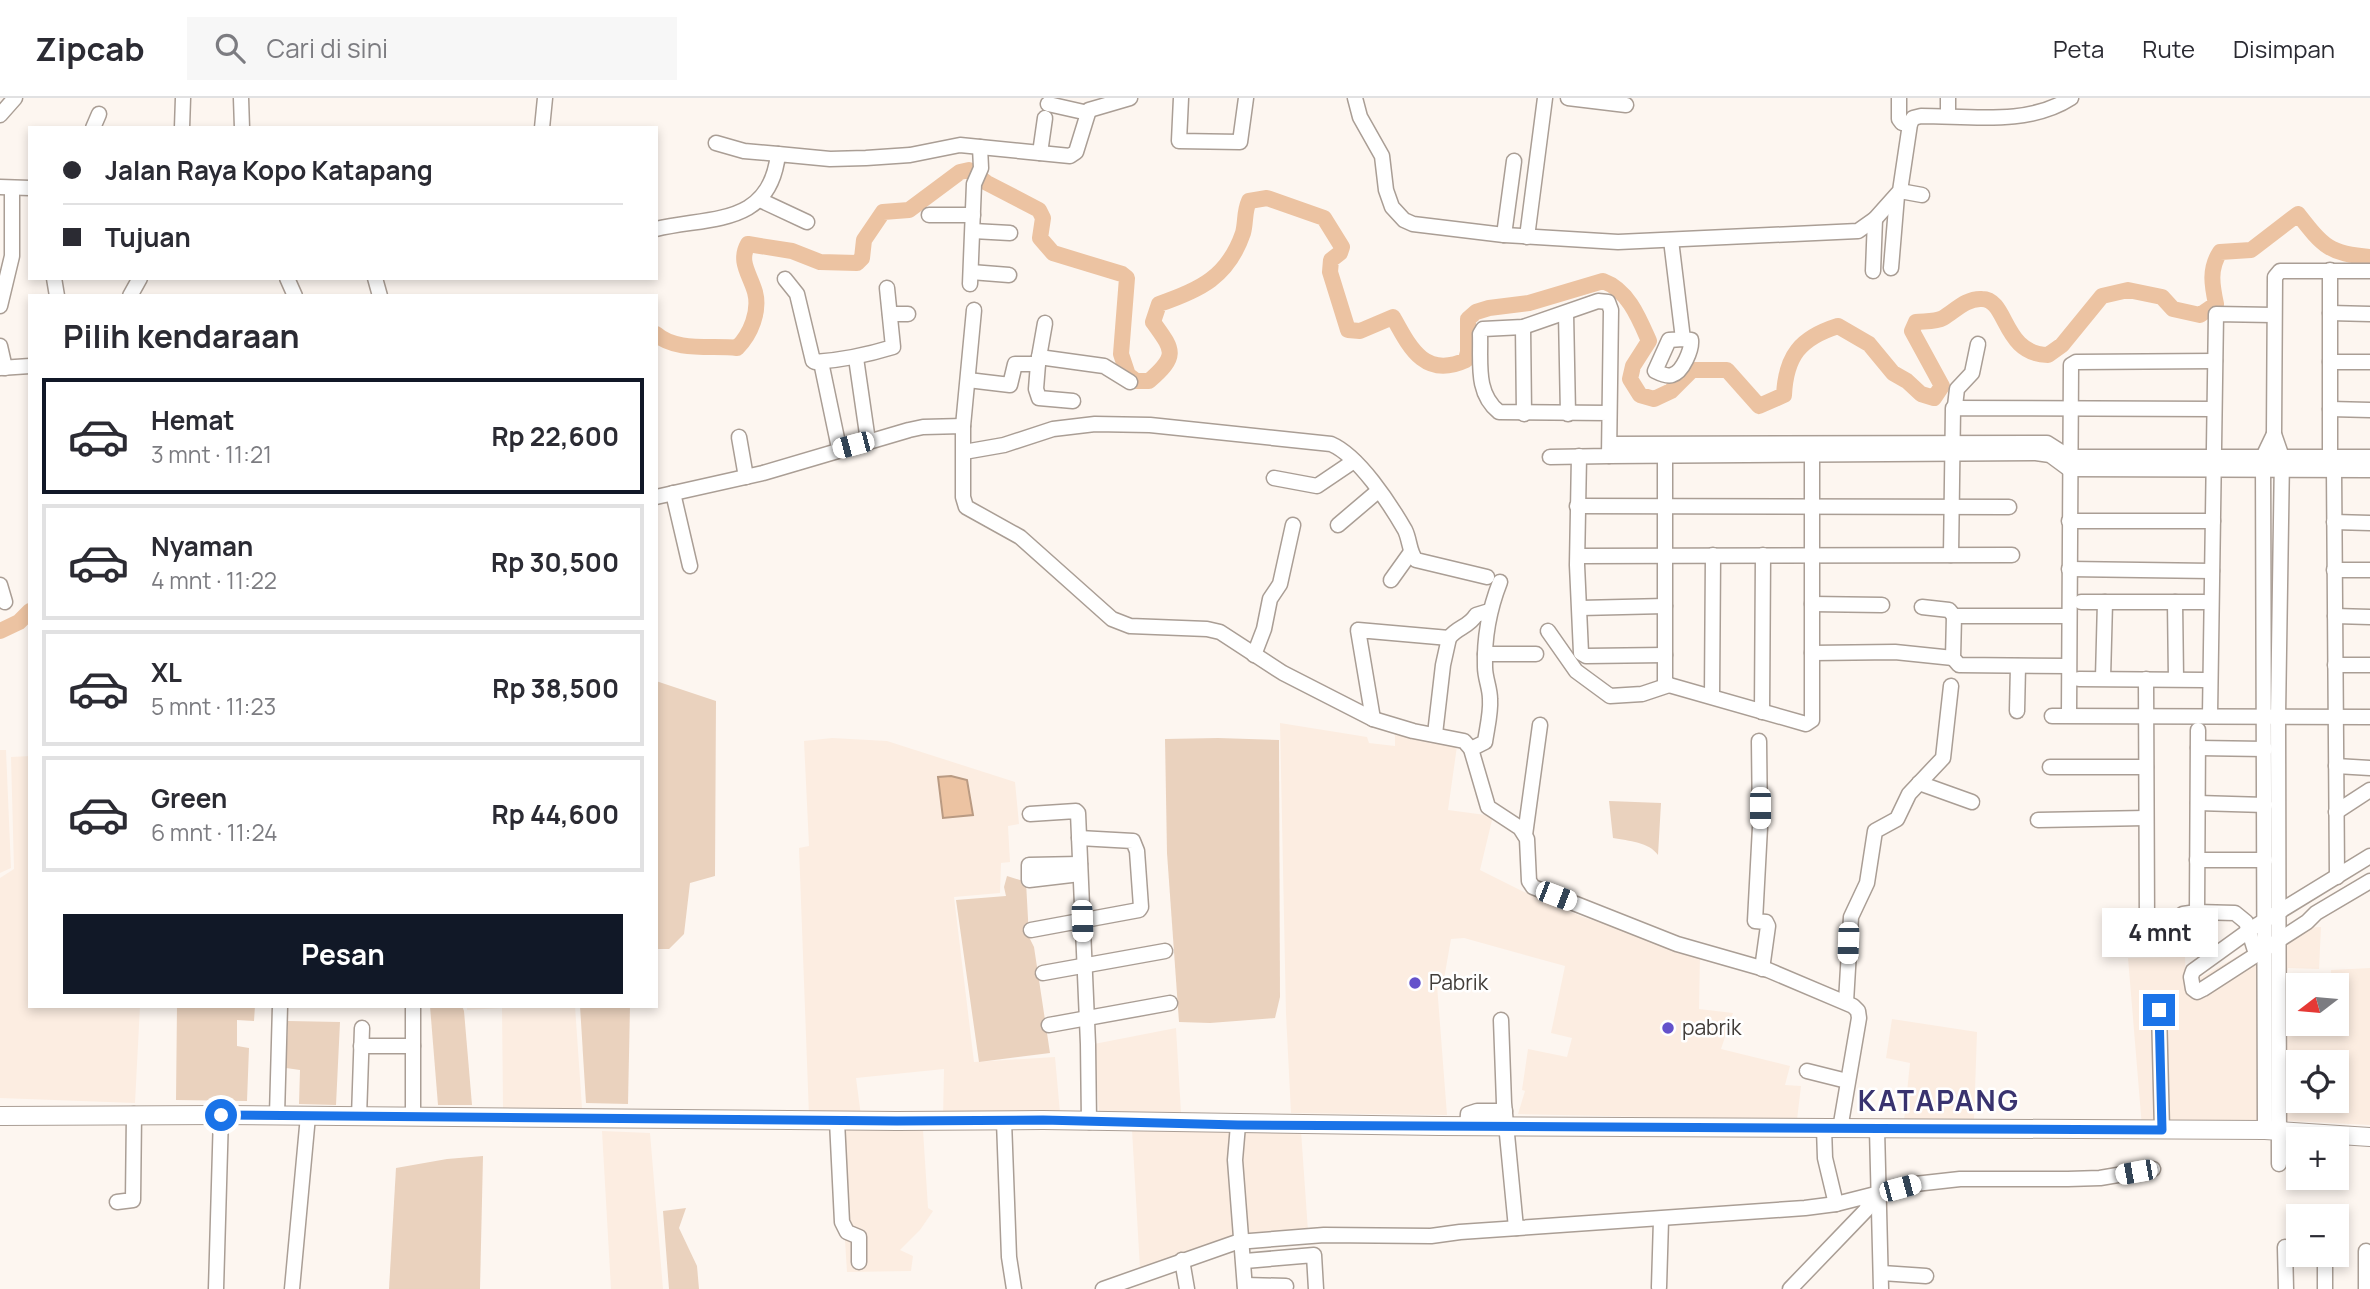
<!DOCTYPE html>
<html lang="id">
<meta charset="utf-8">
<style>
body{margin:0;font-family:Manrope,sans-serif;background:#f7f7f7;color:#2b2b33;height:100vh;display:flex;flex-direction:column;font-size:26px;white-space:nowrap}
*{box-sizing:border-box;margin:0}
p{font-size:23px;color:#7c7c81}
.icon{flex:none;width:38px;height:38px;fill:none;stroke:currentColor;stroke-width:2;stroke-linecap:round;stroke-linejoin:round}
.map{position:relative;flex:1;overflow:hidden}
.panel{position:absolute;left:28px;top:196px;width:630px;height:714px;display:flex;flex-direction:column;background:#fff;border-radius:0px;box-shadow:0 4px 10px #0003}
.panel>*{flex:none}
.top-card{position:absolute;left:28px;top:28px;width:630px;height:154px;border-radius:0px;box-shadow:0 4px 10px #0003;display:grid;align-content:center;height:154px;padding:0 35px;background:#fff}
.needle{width:46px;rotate:254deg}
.controls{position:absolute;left:2286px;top:875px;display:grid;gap:14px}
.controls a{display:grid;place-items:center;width:63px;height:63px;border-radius:0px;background:#fff;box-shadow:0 4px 10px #0003;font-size:35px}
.end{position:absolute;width:32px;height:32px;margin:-16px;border:9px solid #1a73e8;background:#fff;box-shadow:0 0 0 4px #fff}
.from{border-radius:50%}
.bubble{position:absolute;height:49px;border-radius:0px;background:#fff;box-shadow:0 4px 10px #0003;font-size:23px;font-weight:700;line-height:49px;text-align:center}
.car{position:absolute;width:21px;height:42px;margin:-21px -10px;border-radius:9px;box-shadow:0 0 5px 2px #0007;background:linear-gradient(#fff 24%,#345 0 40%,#fff 0 76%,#345 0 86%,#fff 0)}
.top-card b{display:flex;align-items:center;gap:24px;height:66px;font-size:26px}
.top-card b+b{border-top:2px solid #e1e1e2}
.top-card i{width:18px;height:18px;background:#2b2b33}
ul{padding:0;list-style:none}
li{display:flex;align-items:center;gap:21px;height:116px;margin:0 14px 10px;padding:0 21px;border:4px solid #e1e1e2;border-radius:0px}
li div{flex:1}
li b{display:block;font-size:26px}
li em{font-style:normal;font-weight:700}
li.on{border-color:#111827}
li>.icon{width:63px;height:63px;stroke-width:1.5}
h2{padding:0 35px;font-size:32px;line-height:84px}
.action{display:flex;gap:14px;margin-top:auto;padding:14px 35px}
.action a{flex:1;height:80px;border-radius:0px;background:#111827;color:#fff;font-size:28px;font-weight:700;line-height:80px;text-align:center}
header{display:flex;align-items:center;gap:42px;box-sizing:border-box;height:98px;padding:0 35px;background:#fff;border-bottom:2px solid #e1e1e2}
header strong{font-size:33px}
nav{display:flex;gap:38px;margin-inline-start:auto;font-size:24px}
.search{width:490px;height:63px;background:#f7f7f7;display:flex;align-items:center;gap:18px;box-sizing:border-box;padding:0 24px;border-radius:0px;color:#7c7c81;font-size:26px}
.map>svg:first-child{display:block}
</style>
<header>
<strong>Zipcab</strong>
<div class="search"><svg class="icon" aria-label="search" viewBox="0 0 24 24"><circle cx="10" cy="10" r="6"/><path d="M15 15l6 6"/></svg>Cari di sini</div>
<nav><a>Peta</a><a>Rute</a><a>Disimpan</a></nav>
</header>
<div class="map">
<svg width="2370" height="1191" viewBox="0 0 2370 1191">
<rect width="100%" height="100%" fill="#fdf6f0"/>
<g fill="#fcede1" fill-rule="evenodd">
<polygon points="1280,625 1367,639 1369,645 1395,648 1395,637 1457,648 1448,712 1493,718 1480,772 1522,793 1583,819 1700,857 1699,911 1733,915 1721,951 1790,968 1785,987 1801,988 1797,1022 1518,1016 1525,993 1522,992 1528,951 1567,959 1572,940 1551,935 1565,868 1464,840 1451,841 1444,881 1437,887 1447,1017 1291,1015 1286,916"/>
<polygon points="832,640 887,643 1015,684 1019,726 1008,728 1010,764 1001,765 1000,795 954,799 974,964 1055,959 1060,1015 943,1022 944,971 856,980 861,1018 809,1018 799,750 809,748 804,643"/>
<polygon points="0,652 6,652 11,770 0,775"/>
<polygon points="30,658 30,908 140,908 135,1005 0,1000 0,780 14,771 11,659"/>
<path d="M2321,829L2319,871L2288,870L2280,918H2298V926H2336V887H2331V872L2370,870V1027L2290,1023L2142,1029L2128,860L2185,859L2186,888L2284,831ZM2298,964H2336V1003H2298Z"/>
<polygon points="467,908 575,908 582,1010 503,1010 502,910 467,912"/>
<polygon points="1892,921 1977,934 1974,1022 1904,1023 1910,965 1886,960"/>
<polygon points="1176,930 1181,1015 1099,1015 1094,946"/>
<polygon points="838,1030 923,1032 928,1110 933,1113 920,1132 900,1152 913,1158 911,1173 847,1174"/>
<polygon points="1132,1032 1301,1033 1308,1133 1140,1171"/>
<polygon points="602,1033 650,1035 663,1191 611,1191"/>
</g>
<g fill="#ead2be">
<polygon points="656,583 716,603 715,778 690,785 684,836 669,851 656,851"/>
<polygon points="1218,640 1279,642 1280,899 1275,920 1210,925 1179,924 1167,755 1165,641"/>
<path d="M1609,703L1661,705L1658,757C1649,744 1629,743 1613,740Z"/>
<polygon points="1007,778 1026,784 1029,839 1034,849 1050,955 979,964 956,802 1006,798 1004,789"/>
<polygon points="177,908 255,908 254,923 237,922 237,948 249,950 247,1003 176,1002"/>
<polygon points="430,908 462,908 464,913 472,1007 438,1007"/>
<polygon points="580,908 630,908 628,1006 586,1005"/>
<polygon points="288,923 340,924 336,1007 299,1006 300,972 286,970"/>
<polygon points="483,1058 480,1191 389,1191 396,1070 447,1061"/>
<polygon points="686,1110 679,1130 697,1168 699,1191 669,1191 663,1113"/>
</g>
<polygon fill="#ecc3a2" stroke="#b99a82" stroke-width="2" points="951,678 967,682 973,717 943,720 938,679"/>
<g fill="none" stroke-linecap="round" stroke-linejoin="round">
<g stroke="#ecc3a2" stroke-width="16">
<path d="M656,236C676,254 712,247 737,250C751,236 760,213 755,194C750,176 738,164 748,146L792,153L820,164L857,165L862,160L864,142L883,114L909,112L960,74L969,72L987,85L1039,112L1043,120L1040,140L1053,155L1122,176L1127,180L1121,256L1128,277L1136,283H1149C1179,257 1173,252 1153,224L1159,206C1200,192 1228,179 1243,135C1246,124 1244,114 1249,103L1267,100L1324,120L1342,149L1340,155L1331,162L1330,174L1348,232L1360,233L1393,219C1410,250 1425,281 1466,262L1468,254V221L1476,214L1489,210L1529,205L1603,183C1628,192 1639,220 1649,243L1633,268L1630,281L1640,297L1654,301L1671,293L1692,272H1727L1759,308L1784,297C1786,258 1800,240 1838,228L1869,246L1893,275L1907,283L1921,296L1934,300L1942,288L1912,233L1916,224C1924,223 1936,224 1943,220C1955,213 1966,200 1982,201C2008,201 2002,256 2048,257L2062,247L2102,198L2128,192L2162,199L2173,211L2200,217L2216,206C2212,187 2209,171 2220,154L2251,152L2298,116C2323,148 2329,156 2370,159"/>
<polyline points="0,533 19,524 30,513"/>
</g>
<g stroke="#aa9e95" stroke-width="17">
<g id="minor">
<polyline points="241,0 242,30"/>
<polyline points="1181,0 1179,43 1240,44 1246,0"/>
<path d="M1355,0L1360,19L1382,58L1386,92L1392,109L1404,122L1413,126L1504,137L1618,144L1858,133L1875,121L1900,93L1910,26L1913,20L1921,18C1970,18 2028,28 2071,0"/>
<polyline points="1568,0 1626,7"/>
<polyline points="1899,0 1899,21 1902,25 1910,26"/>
<polyline points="1948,0 1948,18"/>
<polyline points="1048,6 1088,15"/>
<polyline points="0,17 15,0"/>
<polyline points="93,30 99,16"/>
<polyline points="182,30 183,0"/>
<polyline points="542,30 545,0"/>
<polyline points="716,45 744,53 778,56"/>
<polyline points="1040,55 1045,20"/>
<polyline points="0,89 30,90"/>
<polyline points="1900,93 1922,97"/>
<polyline points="760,102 807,124"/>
<polyline points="929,117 973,117"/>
<path d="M656,131C710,118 770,129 778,56L830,61L866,60L910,57L960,47L1070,58L1076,54L1089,12L1130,0"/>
<polyline points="973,133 1010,135"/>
<polyline points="1504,137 1514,63"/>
<polyline points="1527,139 1545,0"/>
<path d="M1671,142L1683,241L1691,242C1692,251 1683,274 1672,277C1668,279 1659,275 1655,273L1669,242L1683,241"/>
<polyline points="1891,170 1897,98"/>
<polyline points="1873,173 1875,121"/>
<polyline points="971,174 1009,177"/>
<polyline points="54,180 57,198"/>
<polyline points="287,180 295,198"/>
<polyline points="375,180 380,198"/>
<path d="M785,181L797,196L813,263L815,264C843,262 867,257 893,249L887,190"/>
<polyline points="970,186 974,86 981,70 980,49"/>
<polyline points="130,198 140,180"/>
<polyline points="0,208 12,158 12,90"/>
<polyline points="1566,215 1568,316"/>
<polyline points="2330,215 2370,216"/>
<polyline points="890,216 908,216"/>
<polyline points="1523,229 1524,316"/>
<polyline points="0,248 5,270"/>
<polyline points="1039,259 1045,225"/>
<polyline points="856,260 868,343"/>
<polyline points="821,264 839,350"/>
<polyline points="2330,264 2370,264"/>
<polyline points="1038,266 1036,291 1039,300 1073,303"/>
<polyline points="0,270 30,268"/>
<polyline points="968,282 1010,287 1015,266 1038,266 1039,259 1104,268 1130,284"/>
<polyline points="1955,308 1957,291 1972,275 1978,246"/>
<polyline points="2330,311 2370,312"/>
<polyline points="963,328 974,212"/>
<polyline points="739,339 746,379"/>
<polyline points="1610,346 2047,345 2069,359 2370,359"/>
<polyline points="1665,348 1665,583 1669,587 1806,626 1812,622 1812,347"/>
<path d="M964,354L1004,347L1053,331L1095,326L1150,327L1331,346C1359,358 1390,406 1405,432C1410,442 1409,454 1416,462L1487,479"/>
<polyline points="1579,358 1577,467 1581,555 1586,558 1665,557"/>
<polyline points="1609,358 2036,355 2050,357 2069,371 2370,372"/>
<path d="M1550,359L1609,358L1611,212L1608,204L1598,203L1523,229L1483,231L1480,236C1481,264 1475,295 1499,314L1609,315"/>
<polyline points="2330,360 2330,172"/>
<polyline points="2334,371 2337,779"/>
<polyline points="1274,380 1317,388 1354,363"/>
<polyline points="673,395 690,468"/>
<polyline points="656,399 763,375 909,332 923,329 963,328 963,399 966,409 1020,439 1112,521 1130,528 1207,531 1220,534 1283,575 1373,621 1413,633 1464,643 1471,651 1488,709 1520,730 1527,741 1529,783 1533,789 1677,846 1768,872 1853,908 1858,913 1859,920 1840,1031"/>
<polyline points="1577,408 2009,409"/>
<polyline points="2069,423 2213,423"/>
<polyline points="2334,424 2370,425"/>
<polyline points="1338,427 1378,393"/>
<polyline points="1951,457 1953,310 2214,311"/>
<polyline points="1578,458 2012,457"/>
<polyline points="2069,471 2212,473"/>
<polyline points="2334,472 2370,472"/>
<polyline points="1391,482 1411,454"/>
<polyline points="0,487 5,504"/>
<polyline points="2081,504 2204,504"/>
<polyline points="2175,504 2176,581"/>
<polyline points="1812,506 1882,507"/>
<polyline points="1922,509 1949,512 1954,518 2069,518"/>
<polyline points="1580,510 1665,508"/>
<polyline points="1954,518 1953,560 1959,567 2068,568"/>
<polyline points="2335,518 2370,519"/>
<polyline points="1548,533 1576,573 1610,598 1642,596 1669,587"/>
<polyline points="1812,555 1895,554 1953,560"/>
<polyline points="1485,556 1536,556"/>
<polyline points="1254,557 1264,531 1270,501 1280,486 1293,427"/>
<polyline points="2335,567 2370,567"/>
<polyline points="2103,580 2105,504"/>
<polyline points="2079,581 2205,582"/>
<polyline points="2146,581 2147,828"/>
<polyline points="1712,598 1713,457"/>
<polyline points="2017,613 2018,568"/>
<polyline points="1762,614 1763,457"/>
<polyline points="2069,616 2071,267 2076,264 2215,263"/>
<polyline points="2210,617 2216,216 2273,217"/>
<polyline points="2052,618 2370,619"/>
<path d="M1373,621L1358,532L1449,540C1457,529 1469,529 1476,517L1489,513"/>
<polyline points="1435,636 1443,567 1449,540"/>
<polyline points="1759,643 1760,729 1755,823 1766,824 1768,828 1762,871"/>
<polyline points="2198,650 2265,651"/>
<path d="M1471,651L1485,644C1487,630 1491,615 1490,601C1490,590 1485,580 1485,569C1484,539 1489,512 1500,484"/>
<polyline points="2336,668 2370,670"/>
<polyline points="2050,669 2146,669"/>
<polyline points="1919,685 1972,704"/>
<polyline points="2198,705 2265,707"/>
<polyline points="2336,714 2370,692"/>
<polyline points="1030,716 1076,713 1078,715 1088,946 1089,1024"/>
<polyline points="2038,722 2146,720"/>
<polyline points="1525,737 1540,627"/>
<polyline points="2370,758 2254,829 2193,873 2191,879 2193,891 2197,894 2203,891 2307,824 2316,815 2370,783"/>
<polyline points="2197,762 2265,762"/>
<polyline points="1080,766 1029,767 1029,782 1080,776"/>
<polyline points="2197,814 2198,632"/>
<polyline points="2166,828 2183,816 2197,814 2235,815 2246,824 2256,856"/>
<polyline points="1031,832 1139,812 1141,809 1137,753 1133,743 1079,740"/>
<polyline points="1043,875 1165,853"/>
<polyline points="1846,904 1851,819 1867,785 1875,733 1897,721 1909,696 1943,660 1951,588"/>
<polyline points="2159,912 2162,1032"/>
<polyline points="1501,922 1504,1005 1516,1130"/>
<polyline points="1049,927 1170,905"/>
<polyline points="361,948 413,948"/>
<polyline points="1807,973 1847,983"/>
<polyline points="277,1017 280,908"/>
<polyline points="359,1019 362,930"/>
<polyline points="413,1019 413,908"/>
<polyline points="837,1023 842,1124 847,1134 859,1139 859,1164"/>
<polyline points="1004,1023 1009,1159 1014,1191"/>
<polyline points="1238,1027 1235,1062 1245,1191"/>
<polyline points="1467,1029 1468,1016 1477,1013 1505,1013"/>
<polyline points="1824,1030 1825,1060 1836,1106"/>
<polyline points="1877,1031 1881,1191"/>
<polyline points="2265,1032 2263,359 2274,336"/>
<polyline points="2279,1066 2278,617 2282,359 2274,336 2275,179 2280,173 2370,173"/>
<polyline points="117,1104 133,1102 134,1016"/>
<polyline points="2285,1149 2286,1191"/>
<polyline points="2366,1153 2366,1191"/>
<polyline points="2325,1157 2325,1191"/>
<polyline points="1182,1162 1187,1191"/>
<polyline points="1245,1163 1314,1157 1316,1191"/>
<polyline points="1882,1175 1926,1178"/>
<polyline points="1245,1187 1286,1188"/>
<polyline points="1659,1189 1661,1122"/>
<polyline points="216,1191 221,1017"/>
<polyline points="292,1191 308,1018"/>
<polyline points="1103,1191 1237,1144 1324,1137 1431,1138 1460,1134 1805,1110 1836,1106 1915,1086 1960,1081 2068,1081 2100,1080 2153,1071"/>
<polyline points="1790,1191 1866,1112 1871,1099"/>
</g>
</g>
<g stroke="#aa9e95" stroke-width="20">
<polyline id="major" points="0,1018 221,1017 897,1023 1043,1022 1439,1028 2265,1032 2370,1039"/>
</g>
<use href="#minor" stroke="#fff" stroke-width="14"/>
<use href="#major" stroke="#fff" stroke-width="18"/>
</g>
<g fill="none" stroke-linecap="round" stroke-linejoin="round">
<polyline stroke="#1a73e8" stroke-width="9" points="221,1017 897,1023 1043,1022 1238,1027 2162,1032 2159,912"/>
</g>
<g fill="#6452cb" stroke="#fff" stroke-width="2.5">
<circle cx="1415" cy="885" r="7"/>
<circle cx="1668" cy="930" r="7"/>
</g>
<g text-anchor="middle" stroke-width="5" stroke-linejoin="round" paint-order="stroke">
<g font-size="21" fill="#413c38" stroke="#fff" text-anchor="start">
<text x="1429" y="892">Pabrik</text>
<text x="1682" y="937">pabrik</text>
</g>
<g font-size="28" font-weight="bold" letter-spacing="2" fill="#39336f" stroke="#fff">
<text x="1939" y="1013">KATAPANG</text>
</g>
</g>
</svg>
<div class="controls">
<a><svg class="needle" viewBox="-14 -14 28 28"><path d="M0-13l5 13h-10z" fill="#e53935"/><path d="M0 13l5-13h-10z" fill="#7c7c81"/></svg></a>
<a><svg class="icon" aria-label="locate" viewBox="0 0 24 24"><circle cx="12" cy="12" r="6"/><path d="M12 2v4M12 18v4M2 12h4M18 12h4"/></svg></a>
<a>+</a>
<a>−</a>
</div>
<i class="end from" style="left:221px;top:1017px"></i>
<i class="end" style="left:2159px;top:912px"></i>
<div class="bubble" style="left:2102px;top:810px;width:116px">4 mnt</div>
<i class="car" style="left:853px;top:347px;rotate:255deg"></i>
<i class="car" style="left:1760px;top:710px;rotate:180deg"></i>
<i class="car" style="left:1556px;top:798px;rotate:111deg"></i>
<i class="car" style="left:1082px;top:823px;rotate:178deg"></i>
<i class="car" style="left:1848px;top:845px;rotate:182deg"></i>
<i class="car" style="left:2136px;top:1074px;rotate:260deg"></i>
<i class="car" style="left:1900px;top:1090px;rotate:75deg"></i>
<div class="top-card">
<b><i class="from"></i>Jalan Raya Kopo Katapang</b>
<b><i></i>Tujuan</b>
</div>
<section class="panel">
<h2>Pilih kendaraan</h2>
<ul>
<li class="on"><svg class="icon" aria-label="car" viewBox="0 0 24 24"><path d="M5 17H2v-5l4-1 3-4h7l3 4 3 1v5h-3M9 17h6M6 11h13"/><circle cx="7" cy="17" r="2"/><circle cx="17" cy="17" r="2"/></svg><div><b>Hemat</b><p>3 mnt · 11:21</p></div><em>Rp 22,600</em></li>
<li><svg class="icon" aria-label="car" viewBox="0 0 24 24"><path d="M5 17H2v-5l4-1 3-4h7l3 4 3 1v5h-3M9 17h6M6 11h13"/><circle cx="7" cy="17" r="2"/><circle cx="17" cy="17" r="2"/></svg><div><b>Nyaman</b><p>4 mnt · 11:22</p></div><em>Rp 30,500</em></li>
<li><svg class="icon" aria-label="car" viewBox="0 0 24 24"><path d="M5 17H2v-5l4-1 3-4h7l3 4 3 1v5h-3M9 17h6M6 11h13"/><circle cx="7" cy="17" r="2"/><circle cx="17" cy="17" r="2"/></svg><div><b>XL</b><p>5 mnt · 11:23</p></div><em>Rp 38,500</em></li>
<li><svg class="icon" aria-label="car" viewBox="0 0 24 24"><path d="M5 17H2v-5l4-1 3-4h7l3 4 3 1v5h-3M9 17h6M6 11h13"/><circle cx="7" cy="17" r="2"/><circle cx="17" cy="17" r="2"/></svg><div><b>Green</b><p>6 mnt · 11:24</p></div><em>Rp 44,600</em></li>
</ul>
<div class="action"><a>Pesan</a></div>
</section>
</div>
